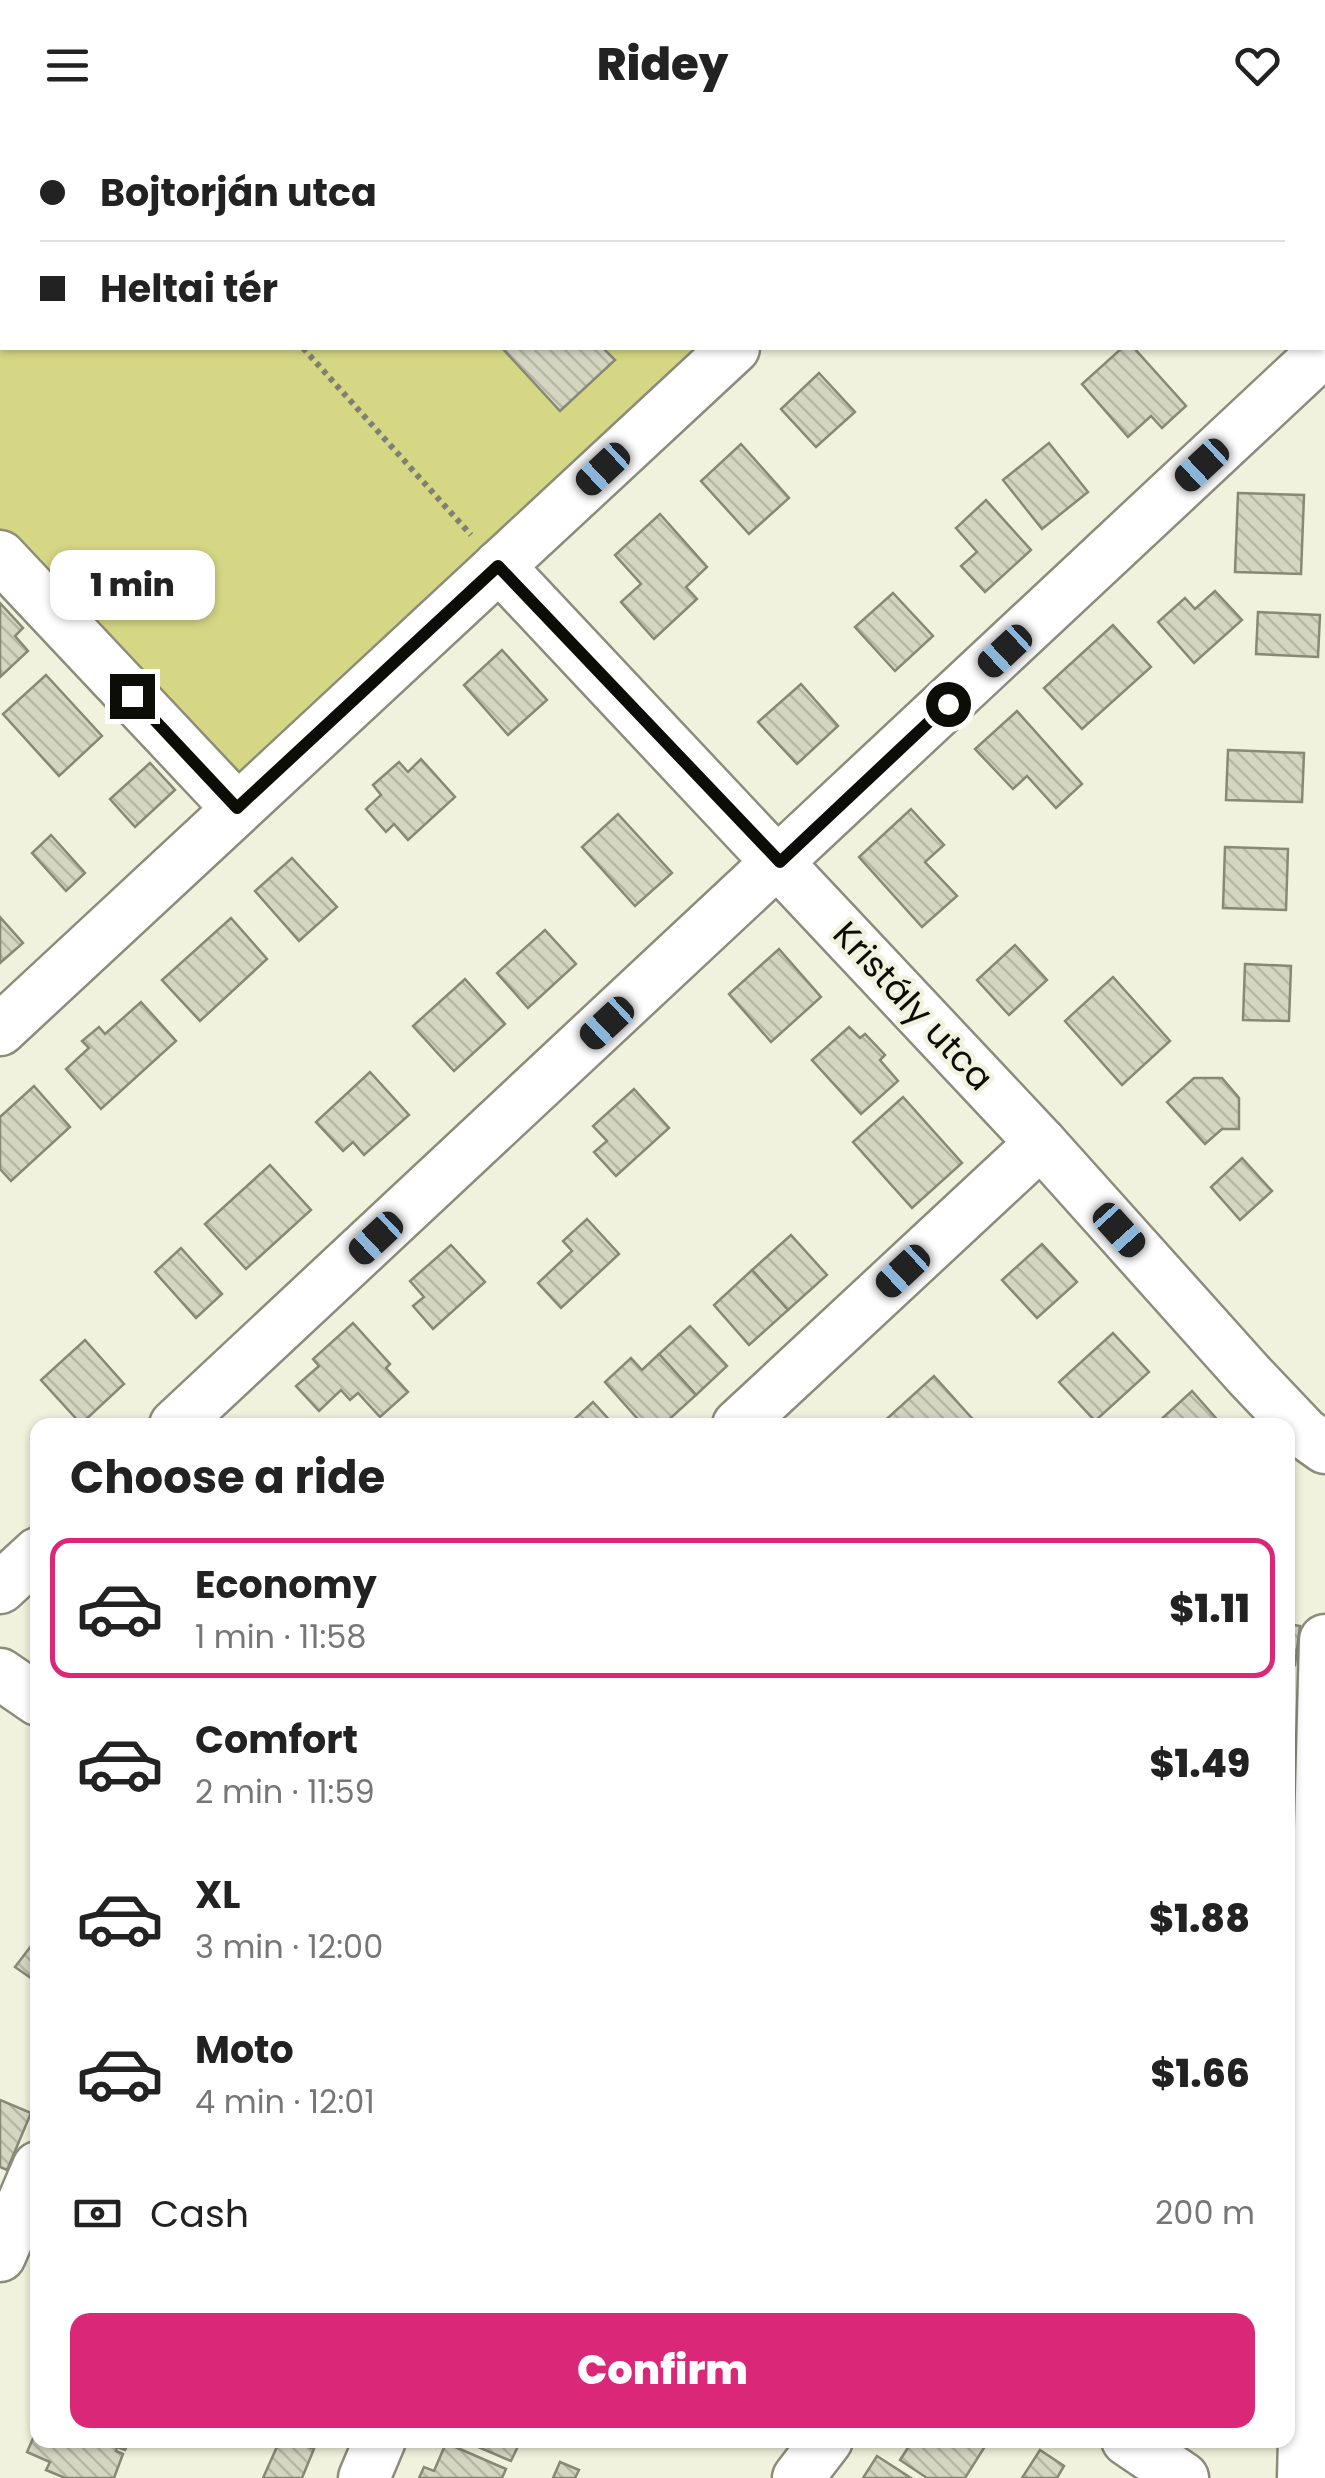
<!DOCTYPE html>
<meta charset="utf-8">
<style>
body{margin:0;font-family:Poppins,sans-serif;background:#f6f6f6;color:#222;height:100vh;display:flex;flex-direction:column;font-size:38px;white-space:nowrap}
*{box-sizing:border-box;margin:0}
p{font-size:32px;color:#767676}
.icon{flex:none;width:55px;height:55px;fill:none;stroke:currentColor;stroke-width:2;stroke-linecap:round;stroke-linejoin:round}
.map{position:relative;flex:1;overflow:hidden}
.details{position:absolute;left:30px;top:1288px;width:1265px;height:1030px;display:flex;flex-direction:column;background:#fff;border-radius:20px;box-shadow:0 2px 8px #0004}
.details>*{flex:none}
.hud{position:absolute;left:0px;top:0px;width:1325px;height:220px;box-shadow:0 2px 8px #0004;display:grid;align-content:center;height:220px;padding:0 40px;background:#fff}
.end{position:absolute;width:45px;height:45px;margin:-22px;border:12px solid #0d0d07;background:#fff;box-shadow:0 0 0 5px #fff}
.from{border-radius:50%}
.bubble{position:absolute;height:70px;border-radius:20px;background:#fff;box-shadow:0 2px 8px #0004;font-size:32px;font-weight:800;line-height:70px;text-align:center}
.car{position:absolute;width:30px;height:60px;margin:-30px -15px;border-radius:12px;box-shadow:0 0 8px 2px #0007;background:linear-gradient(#222 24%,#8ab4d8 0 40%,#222 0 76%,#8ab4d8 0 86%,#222 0)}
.hud b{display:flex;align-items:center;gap:35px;height:95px;font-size:38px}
.hud b+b{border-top:2px solid #e0e0e0}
.hud i{width:25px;height:25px;background:#222}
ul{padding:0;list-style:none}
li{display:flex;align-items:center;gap:30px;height:140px;margin:0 20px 15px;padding:0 20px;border:5px solid transparent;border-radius:20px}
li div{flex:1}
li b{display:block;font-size:38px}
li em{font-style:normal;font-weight:800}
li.on{border-color:#db2777}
li>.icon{width:90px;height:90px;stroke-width:1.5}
h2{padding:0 40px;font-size:45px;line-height:120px}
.pay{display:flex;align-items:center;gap:25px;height:110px;padding:0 40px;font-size:38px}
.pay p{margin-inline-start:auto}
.button{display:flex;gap:20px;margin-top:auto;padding:20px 40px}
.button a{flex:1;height:115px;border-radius:20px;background:#db2777;color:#fff;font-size:40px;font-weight:800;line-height:115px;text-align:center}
header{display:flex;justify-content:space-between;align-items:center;height:130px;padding:0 40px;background:#fff;font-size:45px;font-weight:800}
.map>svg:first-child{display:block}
</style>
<header><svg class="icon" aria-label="menu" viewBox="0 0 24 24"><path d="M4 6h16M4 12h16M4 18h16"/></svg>Ridey<svg class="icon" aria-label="heart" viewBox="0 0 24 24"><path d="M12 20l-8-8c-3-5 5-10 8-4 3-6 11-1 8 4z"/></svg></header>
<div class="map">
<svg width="1325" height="2348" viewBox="0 0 1325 2348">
<defs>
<pattern id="building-back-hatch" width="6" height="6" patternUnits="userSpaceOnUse" patternTransform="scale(2.5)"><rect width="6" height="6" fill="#d5d6c2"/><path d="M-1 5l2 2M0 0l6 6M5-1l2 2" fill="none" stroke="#b6b6a5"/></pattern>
</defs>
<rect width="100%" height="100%" fill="#f1f2dd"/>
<polygon fill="#d5d785" points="0,0 560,2 2,2 2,218 734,218 237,678 0,426"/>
<g fill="url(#building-back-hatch)" stroke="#878876" stroke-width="2.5">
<polygon points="502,218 603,218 615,230 560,281"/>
<polygon points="1122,218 1134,218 1186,276 1162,298 1151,286 1128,307 1082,254"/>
<polygon points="819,243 855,282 816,317 781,279"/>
<polygon points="1049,313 1088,362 1042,399 1003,350"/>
<polygon points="741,314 789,368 749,404 701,351"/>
<polygon points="1238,363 1304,365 1301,444 1235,442"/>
<polygon points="986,370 1031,420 985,462 961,436 977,422 956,398"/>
<polygon points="660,384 707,437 686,457 697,469 654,509 621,472 641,454 615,425"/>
<polygon points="1215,461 1242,490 1194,533 1158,492 1185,468 1195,479"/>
<polygon points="893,463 933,506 895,541 855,497"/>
<polygon points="0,473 23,498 15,506 28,521 0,547"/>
<polygon points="1258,482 1320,485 1318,527 1256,524"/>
<polygon points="1113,495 1151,537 1082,599 1044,558"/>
<polygon points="502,520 547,570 508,605 464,555"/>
<polygon points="46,545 102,606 59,646 3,584"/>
<polygon points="801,554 838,596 797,634 758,592"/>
<polygon points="1017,581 1082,654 1056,678 1027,646 1013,659 975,619"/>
<polygon points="1228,620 1304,623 1302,672 1226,670"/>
<polygon points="421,629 455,667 408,710 394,694 386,702 366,679 381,665 373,655 399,632 408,642"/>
<polygon points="150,633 175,660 135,697 110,669"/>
<polygon points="911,679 944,715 925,732 957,766 922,797 859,727"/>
<polygon points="618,684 672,743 635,776 582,717"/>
<polygon points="51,705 85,743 66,761 32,723"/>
<polygon points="1225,717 1288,719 1286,780 1223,778"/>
<polygon points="292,728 337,777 299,811 255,761"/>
<polygon points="0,787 23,813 0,833"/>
<polygon points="231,788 267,829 200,891 162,850"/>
<polygon points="545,800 576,834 528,878 497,843"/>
<polygon points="1015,815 1047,850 1009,885 977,850"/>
<polygon points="779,819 821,867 771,912 729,864"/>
<polygon points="1245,834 1291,836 1289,891 1243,890"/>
<polygon points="1113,847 1170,911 1122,955 1065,891"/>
<polygon points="465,849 505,894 454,941 413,896"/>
<polygon points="141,872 176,911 101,979 66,939 89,918 82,911 99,897 105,904"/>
<polygon points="849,897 860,908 865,904 885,925 880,930 898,951 861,984 812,930"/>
<polygon points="370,942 409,985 364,1025 353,1012 343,1021 316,992"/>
<polygon points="1194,948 1222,948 1239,968 1239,999 1222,999 1205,1014 1167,972"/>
<polygon points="34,956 70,997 11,1051 0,1039 0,987"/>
<polygon points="634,959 669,998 616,1046 594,1022 607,1011 593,996"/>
<polygon points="903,967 962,1033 912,1078 853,1012"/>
<polygon points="1242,1028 1272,1061 1240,1090 1211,1057"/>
<polygon points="270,1035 311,1080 246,1139 205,1094"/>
<polygon points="587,1089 619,1124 561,1178 538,1153 572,1121 563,1111"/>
<polygon points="791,1105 827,1145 788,1180 752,1140"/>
<polygon points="1042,1114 1077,1152 1037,1188 1002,1150"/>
<polygon points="451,1115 485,1152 433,1199 413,1176 424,1167 410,1151"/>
<polygon points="181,1118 222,1164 196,1188 155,1142"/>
<polygon points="752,1140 788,1180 749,1215 714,1175"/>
<polygon points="353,1193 390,1234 386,1238 408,1262 380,1287 358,1263 350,1270 341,1260 319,1281 296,1256 319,1236 313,1229"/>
<polygon points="690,1196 727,1236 696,1265 659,1224"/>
<polygon points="1113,1203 1149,1242 1095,1291 1059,1252"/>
<polygon points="85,1210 124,1254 81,1294 41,1250"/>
<polygon points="659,1224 696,1265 663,1295 643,1295 605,1252 631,1228 642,1240"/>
<polygon points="934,1246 978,1295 880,1295"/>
<polygon points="1192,1261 1222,1295 1155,1295"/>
<polygon points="593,1272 614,1295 568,1295"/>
<polygon points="1288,1494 1300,1496 1295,1535 1288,1534"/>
<polygon points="1288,1599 1293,1599 1291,1661 1288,1661"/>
<polygon points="38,1807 38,1853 15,1837"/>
<polygon points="0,1970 31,1983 7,2040 0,2037"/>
<polygon points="38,2297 38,2310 130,2310 125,2320 117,2317 116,2321 123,2324 114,2348 65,2348 46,2340 50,2332 27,2322"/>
<polygon points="280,2310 293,2310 314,2319 302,2348 263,2348"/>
<polygon points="462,2310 521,2310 511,2331"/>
<polygon points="913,2310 989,2310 965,2348 927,2348 900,2330"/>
<polygon points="446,2313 506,2339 502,2348 419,2348 424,2337 434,2341"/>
<polygon points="1040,2320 1064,2336 1057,2348 1022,2348"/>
<polygon points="877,2326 911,2348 863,2348"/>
<polygon points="560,2332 579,2340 575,2348 553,2348"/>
</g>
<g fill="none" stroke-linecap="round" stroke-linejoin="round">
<g stroke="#8b8c79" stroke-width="55">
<g id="minor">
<polyline points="558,0 560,2"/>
<polyline points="971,2 974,0"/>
<polyline points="0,426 237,678"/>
<polyline points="499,436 1041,1013 1249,1245 1304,1303 1325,1318"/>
<polyline points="0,900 734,218"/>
<polyline points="175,1295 1325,220"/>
<polyline points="738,1295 1041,1013"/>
<polyline points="0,1458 38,1423"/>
<polyline points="0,1544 38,1570"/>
<polyline points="0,2126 38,2037"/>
<polyline points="1127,2310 1183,2348"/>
<polyline points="364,2348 380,2310"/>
<polyline points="798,2348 827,2310"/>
<polyline points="1303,2348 1325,1510"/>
</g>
</g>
<g stroke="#7f8072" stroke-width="6" stroke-dasharray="5 5" stroke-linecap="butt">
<polyline points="107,0 109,2"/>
<polyline points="303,218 471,405"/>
</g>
<use href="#minor" stroke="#fff" stroke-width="50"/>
</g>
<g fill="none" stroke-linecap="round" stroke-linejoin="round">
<polyline stroke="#0d0d07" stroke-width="12" points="132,566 237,678 498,436 780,732 948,574"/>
</g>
<g text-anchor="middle" stroke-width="9" stroke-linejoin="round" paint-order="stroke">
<g font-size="35" fill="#0d0d07" stroke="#f1f2dd">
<text transform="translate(913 876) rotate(47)" y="12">Kristály utca</text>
</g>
</g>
</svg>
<i class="end from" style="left:948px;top:574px"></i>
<i class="end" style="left:132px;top:566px"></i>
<div class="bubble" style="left:50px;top:420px;width:165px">1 min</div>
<i class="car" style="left:1202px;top:335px;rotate:227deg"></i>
<i class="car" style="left:603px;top:339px;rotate:227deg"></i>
<i class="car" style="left:1005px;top:521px;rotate:227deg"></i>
<i class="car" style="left:607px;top:893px;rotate:227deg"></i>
<i class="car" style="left:1119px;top:1100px;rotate:138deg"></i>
<i class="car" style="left:376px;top:1108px;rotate:227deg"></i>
<i class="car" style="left:903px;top:1141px;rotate:227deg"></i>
<div class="hud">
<b><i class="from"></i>Bojtorján utca</b>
<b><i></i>Heltai tér</b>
</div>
<section class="details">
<h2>Choose a ride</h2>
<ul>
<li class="on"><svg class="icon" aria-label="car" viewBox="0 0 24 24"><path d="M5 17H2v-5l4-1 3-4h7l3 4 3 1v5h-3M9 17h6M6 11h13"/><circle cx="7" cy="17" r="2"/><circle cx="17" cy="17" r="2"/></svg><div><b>Economy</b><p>1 min · 11:58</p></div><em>$1.11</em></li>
<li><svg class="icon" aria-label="car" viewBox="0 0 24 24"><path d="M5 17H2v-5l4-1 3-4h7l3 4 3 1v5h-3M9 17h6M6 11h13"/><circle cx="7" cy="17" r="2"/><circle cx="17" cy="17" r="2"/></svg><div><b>Comfort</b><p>2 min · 11:59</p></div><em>$1.49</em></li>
<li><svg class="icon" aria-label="car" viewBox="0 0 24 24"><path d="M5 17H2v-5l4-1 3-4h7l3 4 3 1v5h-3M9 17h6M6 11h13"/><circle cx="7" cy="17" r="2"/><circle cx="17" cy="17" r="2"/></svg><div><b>XL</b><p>3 min · 12:00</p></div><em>$1.88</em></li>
<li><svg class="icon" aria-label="car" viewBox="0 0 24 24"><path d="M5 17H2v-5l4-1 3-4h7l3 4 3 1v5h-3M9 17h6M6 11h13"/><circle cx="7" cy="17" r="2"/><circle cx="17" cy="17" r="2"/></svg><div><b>Moto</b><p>4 min · 12:01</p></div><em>$1.66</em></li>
</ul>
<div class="pay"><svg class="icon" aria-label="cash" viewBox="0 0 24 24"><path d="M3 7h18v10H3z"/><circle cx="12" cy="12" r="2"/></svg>Cash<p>200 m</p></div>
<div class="button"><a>Confirm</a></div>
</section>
</div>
